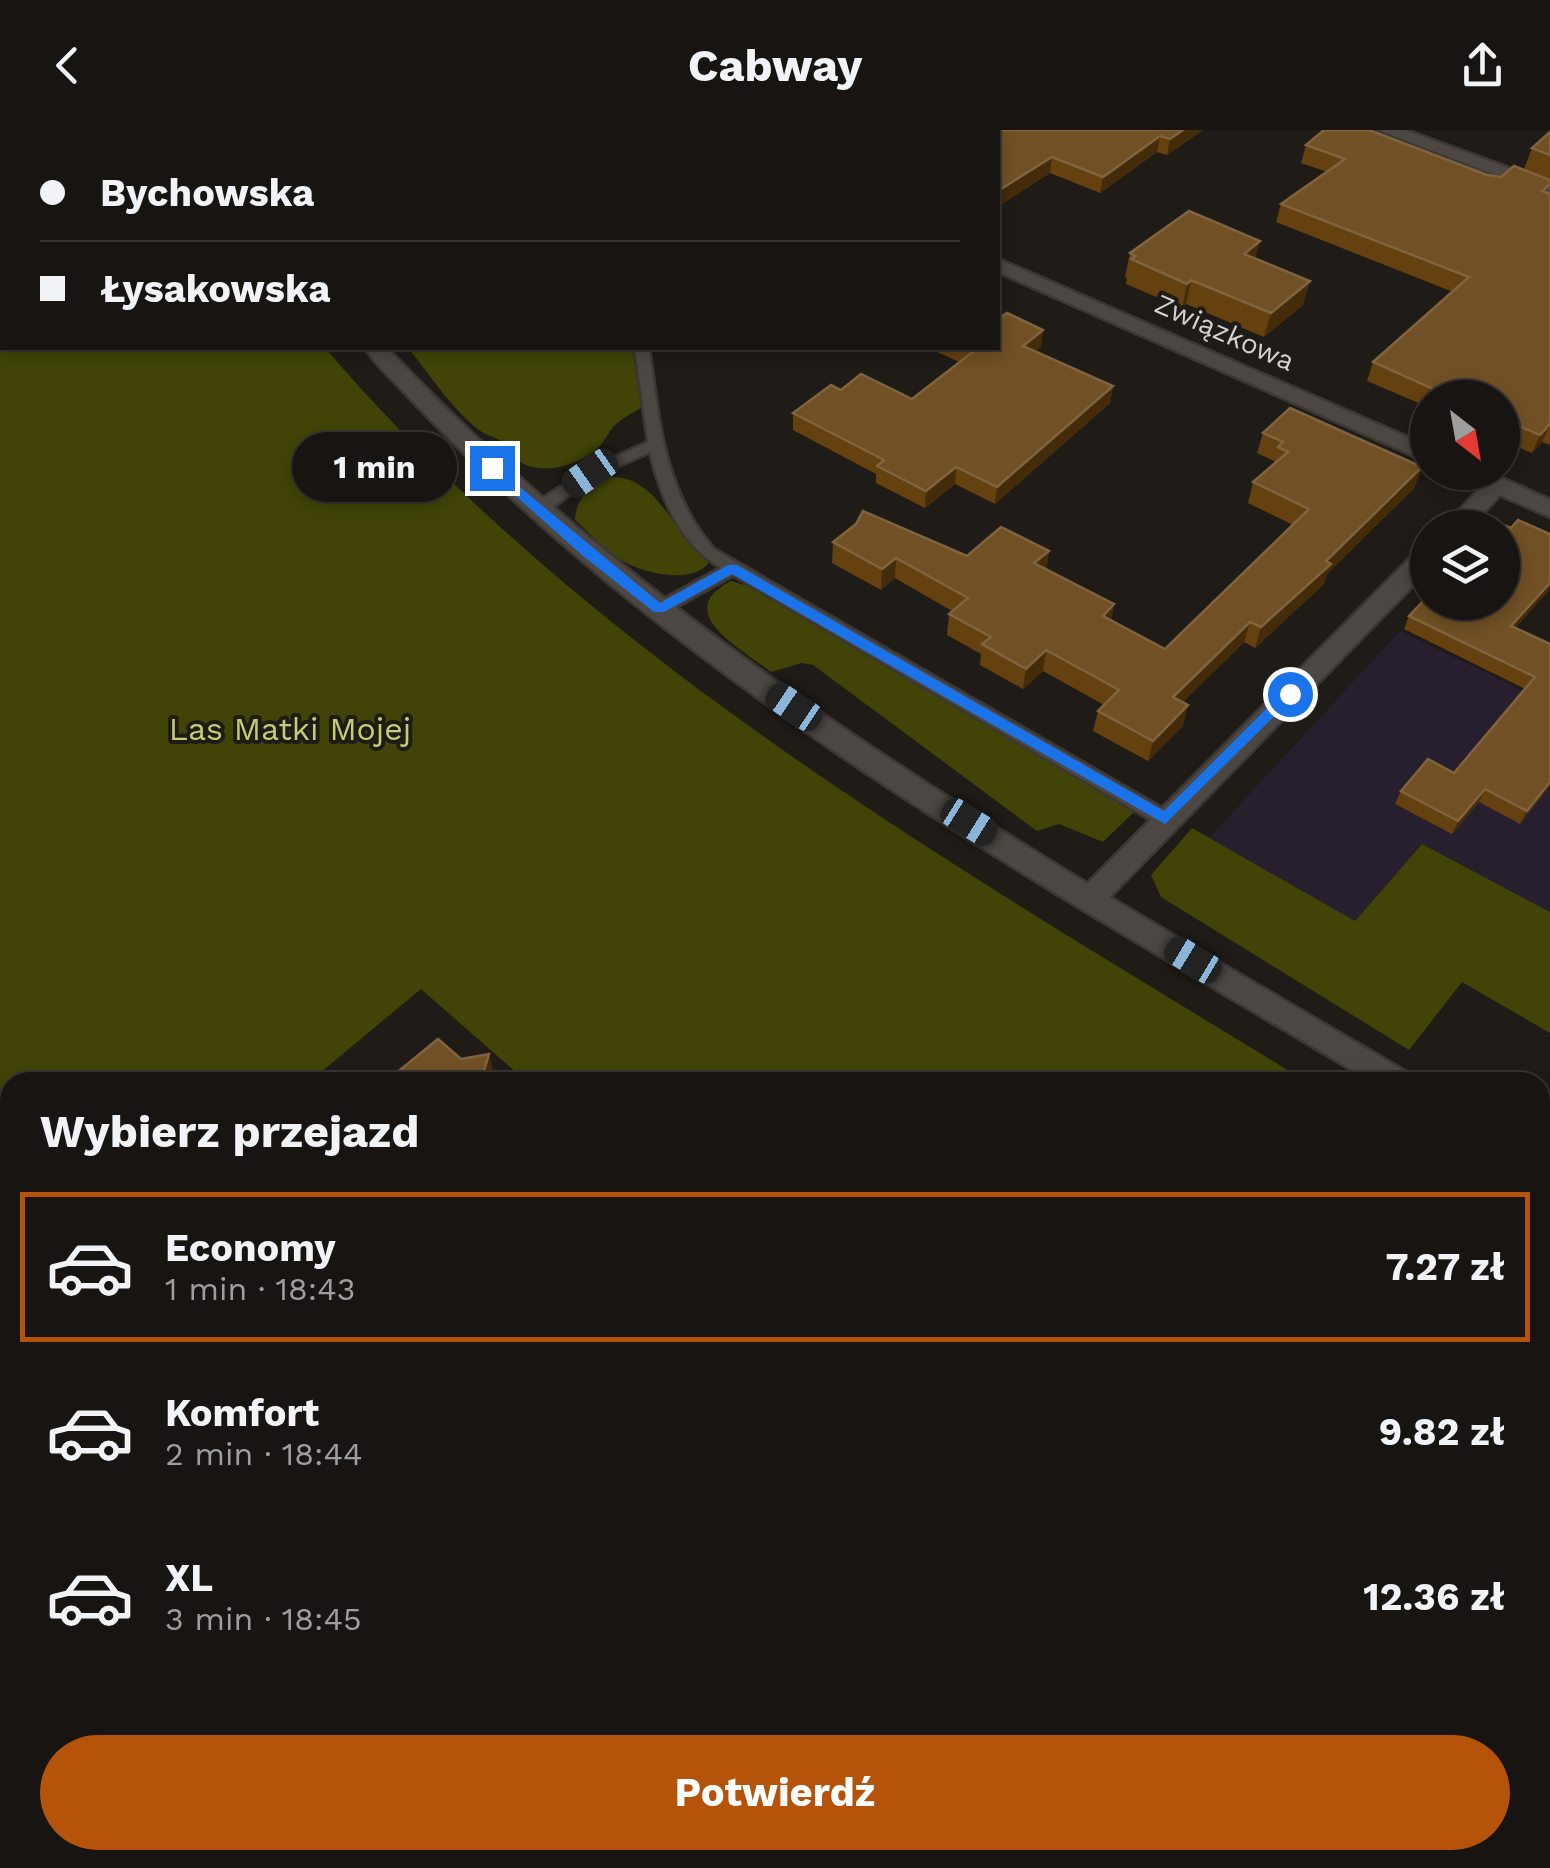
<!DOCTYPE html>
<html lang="pl">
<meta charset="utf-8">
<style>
body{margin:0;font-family:"Work Sans",sans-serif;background:#201d1a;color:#f1f3f6;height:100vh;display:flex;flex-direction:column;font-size:38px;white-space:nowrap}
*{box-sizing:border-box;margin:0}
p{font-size:32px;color:#9e9e9f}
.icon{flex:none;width:55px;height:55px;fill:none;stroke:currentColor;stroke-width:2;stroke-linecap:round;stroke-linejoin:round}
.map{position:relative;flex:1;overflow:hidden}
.panel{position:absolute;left:0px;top:942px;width:1550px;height:798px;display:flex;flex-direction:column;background:#171411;border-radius:30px 30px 0 0;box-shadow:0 5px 15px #0003,0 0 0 2px #363331}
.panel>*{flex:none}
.top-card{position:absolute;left:0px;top:0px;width:1000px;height:220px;box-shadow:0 5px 15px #0003,0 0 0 2px #363331;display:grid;align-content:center;height:220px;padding:0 40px;background:#171411}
.needle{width:65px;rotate:149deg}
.fabs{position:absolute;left:1410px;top:250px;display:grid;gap:20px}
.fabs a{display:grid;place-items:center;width:110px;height:110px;border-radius:50%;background:#171411;box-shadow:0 5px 15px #0003,0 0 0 2px #363331;font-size:50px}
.end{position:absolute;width:45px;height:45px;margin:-22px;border:12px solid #1a73e8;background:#fff;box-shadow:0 0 0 5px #fff}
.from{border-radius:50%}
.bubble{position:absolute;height:70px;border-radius:35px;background:#171411;box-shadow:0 5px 15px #0003,0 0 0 2px #363331;font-size:32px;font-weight:700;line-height:70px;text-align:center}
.car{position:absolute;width:30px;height:60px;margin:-30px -15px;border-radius:12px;box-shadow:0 0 8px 2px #0007;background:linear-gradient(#222 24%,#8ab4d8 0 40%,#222 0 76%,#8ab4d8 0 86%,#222 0)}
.top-card b{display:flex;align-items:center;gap:35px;height:95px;font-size:38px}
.top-card b+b{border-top:2px solid #363331}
.top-card i{width:25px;height:25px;background:#f1f3f6}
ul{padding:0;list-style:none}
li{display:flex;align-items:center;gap:30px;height:150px;margin:0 20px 15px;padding:0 20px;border:5px solid transparent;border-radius:0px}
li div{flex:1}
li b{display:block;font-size:38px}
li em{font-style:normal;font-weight:700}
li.active{border-color:#b45309}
li>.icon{width:90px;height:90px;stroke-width:1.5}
h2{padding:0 40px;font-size:45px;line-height:120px}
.button{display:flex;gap:20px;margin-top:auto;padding:20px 40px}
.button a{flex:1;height:115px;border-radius:60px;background:#b45309;color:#fff;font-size:40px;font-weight:700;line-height:115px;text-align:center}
header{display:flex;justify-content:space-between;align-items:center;height:130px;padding:0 40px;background:#171411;font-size:45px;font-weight:700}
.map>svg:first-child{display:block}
</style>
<header><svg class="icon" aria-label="back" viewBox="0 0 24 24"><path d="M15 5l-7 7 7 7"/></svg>Cabway<svg class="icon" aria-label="share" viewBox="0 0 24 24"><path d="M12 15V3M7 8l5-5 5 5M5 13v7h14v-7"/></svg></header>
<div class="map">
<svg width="1550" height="1738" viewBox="0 0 1550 1738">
<rect width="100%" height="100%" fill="#1f1b17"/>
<polygon fill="#271f2e" points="1400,501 1550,574 1550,782 1422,714 1355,791 1209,708"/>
<g fill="#414406">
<path d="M0,0L156,2H2V218H325C596,533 957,737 1307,952H527L421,859L309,952H10V1198L0,1205Z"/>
<path d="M408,218H632L642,277C633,283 622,288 614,296C609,302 605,310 600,316C580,336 540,347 517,330C514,310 497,311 482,302C456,285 428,242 408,218Z"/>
<path d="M612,347C661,347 674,410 710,431C695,455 644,444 623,431C605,421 590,403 575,390C576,368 592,352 612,347Z"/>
<path d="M731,451L755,458L1135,681L1103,712L1059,694L1037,701L813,535L802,533L771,542C742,519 670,482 731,451Z"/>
<polygon points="1192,698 1355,791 1422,714 1550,782 1550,903 1462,852 1409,920 1161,767 1151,745"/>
<polygon points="1540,1096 1550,1102 1550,1664 1540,1682"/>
<polygon points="1349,1730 1513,1730 1508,1738 1359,1738"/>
</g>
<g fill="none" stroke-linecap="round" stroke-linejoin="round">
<g stroke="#3a3735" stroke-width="5">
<path id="lane" d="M635,218H649C659,291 664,362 714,419L1172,684L1174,689L1172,694H1158L733,445L665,483H653V475L721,438C679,413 661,368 650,322L596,346L543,384H531V376L586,340L648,312Z"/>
</g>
<g stroke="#3a3735" stroke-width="5">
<g id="street">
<polygon points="682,0 704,0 705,2 683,2"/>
<polygon points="1378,0 1405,0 1550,53 1550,66"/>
<polygon points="998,129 1428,316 1428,332 998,142"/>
<polygon points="1457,342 1489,342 1550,370 1550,387 1500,365 1469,398 1443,398 1481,357"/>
<polygon points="1428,417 1428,440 1101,776 1091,779 1081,776 1077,768 1081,760 1419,419"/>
<polygon points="153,1730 198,1730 194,1738 149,1738"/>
<polygon points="797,1730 843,1730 847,1738 801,1738"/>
</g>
</g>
<g stroke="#3a3735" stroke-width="5">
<g id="secondary">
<polygon points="195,0 214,0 215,2 196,2"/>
<path d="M365,218H387C681,529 1043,728 1408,943L1412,952H1372C1073,773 762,602 506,363C471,331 437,297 404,262C391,248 374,233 365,218Z"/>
<polygon points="1540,1025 1550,1029 1550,1059 1540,1055"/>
</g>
</g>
<use href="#lane" fill="#4c4742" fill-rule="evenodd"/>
<use href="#street" fill="#4c4742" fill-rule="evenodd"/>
<use href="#secondary" fill="#4c4742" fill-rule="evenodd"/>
</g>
<g fill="#64410f">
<polygon points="943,0 1203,0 1167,25 1157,22 1100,63 1050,43 1000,75 998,74 998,2"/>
<polygon points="1550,2 1550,49 1524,39 1532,18"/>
<polygon points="1306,15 1487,45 1550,64 1550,315 1542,312 1532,323 1502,310 1502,268 1428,268 1428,277 1367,251 1373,232 1453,162 1276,92 1281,74 1327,42 1301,33"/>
<polygon points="1130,123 1256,129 1303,175 1264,207 1186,174 1182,178 1126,154 1127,148 1125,147"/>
<polygon points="1043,200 1041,217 1035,221 1113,256 1110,273 995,374 955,354 925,378 876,353 876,344 793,300 793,283 841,260 912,269 959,232 929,218 998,218"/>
<polygon points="1263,303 1422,337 1414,358 1327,444 1324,454 1255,518 1244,512 1183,572 1183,596 1148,631 1093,601 1098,581 1104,575 1043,541 1023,559 980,535 981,524 947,505 949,484 952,481 895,448 881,460 832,433 833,412 967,426 1049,421 1046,439 1114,474 1111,490 1165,519 1293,395 1248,373 1253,352 1274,334 1274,331 1257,323"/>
<polygon points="1511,398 1550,404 1550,459 1515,498 1550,514 1550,656 1520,694 1479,672 1452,704 1395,674 1401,661 1454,643 1525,559 1404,499 1409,486"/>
<polygon points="952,1730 1016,1730 1011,1738 961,1738"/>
<polygon points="1172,1730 1207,1730 1202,1738 1182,1738"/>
</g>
<g fill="#442b0a">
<polygon points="1183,0 1203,0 1167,25 1170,9"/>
<polygon points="1160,6 1157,22 1100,63 1103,47"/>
<polygon points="1052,27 1050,43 1000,75 1001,59"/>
<polygon points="1260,111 1254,135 1244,124"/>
<polygon points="1191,150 1186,174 1182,178 1187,154"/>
<polygon points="1310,151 1303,175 1264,207 1271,183"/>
<polygon points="1043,200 1041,217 1020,233 1023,216"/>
<polygon points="1113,256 1110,273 995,374 997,357"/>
<polygon points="1550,295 1542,312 1532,323 1540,305"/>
<polygon points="956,337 955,354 925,378 926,361"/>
<polygon points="1422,337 1414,358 1327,444 1324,454 1255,518 1261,497"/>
<polygon points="1049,421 1046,442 1034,433"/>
<polygon points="896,428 895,448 881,460 882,439"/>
<polygon points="1550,453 1550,459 1505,509 1511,496"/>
<polygon points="1114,474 1110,495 1103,486"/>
<polygon points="1250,492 1244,512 1168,587 1173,567"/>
<polygon points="1046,520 1043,541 1023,559 1026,539"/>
<polygon points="1188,575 1183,596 1148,631 1153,611"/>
<polygon points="1550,652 1550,656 1520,694 1527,681"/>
<polygon points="1485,659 1479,672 1452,704 1458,691"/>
<polygon points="489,924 493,940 489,952 483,952 482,947"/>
</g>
<g fill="#705024" stroke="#80643f" stroke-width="2.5">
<polygon points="947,0 1183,0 1170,9 1160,6 1103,47 1052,27 1001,59 998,57 998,2 943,2"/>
<polygon points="1324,0 1369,0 1487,45 1501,47 1514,36 1550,50 1550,54 1542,61 1550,64 1550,294 1540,305 1502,289 1502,268 1453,268 1373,232 1469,147 1281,74 1345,29 1306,15"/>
<polygon points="1550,2 1550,25 1532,18"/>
<polygon points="1189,81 1260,111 1244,124 1310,151 1271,183 1191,150 1187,154 1131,129 1135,126 1130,123"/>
<polygon points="1007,183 1043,200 1023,216 1113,256 997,357 956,337 926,361 877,336 884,330 793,283 831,255 841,260 861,244 912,269 974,221 966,218 998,218 998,189"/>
<polygon points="1290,278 1422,337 1326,431 1331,434 1261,497 1250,492 1173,567 1188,575 1153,611 1098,581 1119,560 1046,520 1026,539 982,514 991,507 949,484 968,468 896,428 882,439 833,412 856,394 863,381 967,426 1001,397 1049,421 1034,433 1114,474 1103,486 1165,519 1309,379 1253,352 1288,322 1278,317 1283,312 1263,303"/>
<polygon points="1518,390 1550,404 1550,453 1511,496 1550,514 1550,652 1527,681 1485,659 1458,691 1401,661 1428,629 1454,643 1535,547 1409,486 1428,466 1428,472 1502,472 1502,398 1493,398 1498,393 1511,398"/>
<polygon points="438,909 461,929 489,924 482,947 488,952 391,952 388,950"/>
<polygon points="10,1235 10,1429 0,1417 0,1243"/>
<polygon points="10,1475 10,1518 0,1507 0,1484"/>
<polygon points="10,1608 10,1633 0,1622 0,1617"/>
<polygon points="315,1730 356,1730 363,1738 307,1738"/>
<polygon points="964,1730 1016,1730 1010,1738 973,1738"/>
<polygon points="1181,1730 1207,1730 1202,1738 1191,1738"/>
</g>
<polygon fill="#1a73e8" points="492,334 660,473 728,435 737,435 1164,681 1285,560 1297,564 1165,694 732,444 664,482 654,482 583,426 488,341 486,338"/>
<g text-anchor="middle" stroke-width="8" stroke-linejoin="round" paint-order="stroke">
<g font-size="28" fill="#d4d1cf" stroke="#1f1b17">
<text transform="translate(1225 202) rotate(24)" y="10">Związkowa</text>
</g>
<g font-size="32" fill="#c4cc74" stroke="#1f1b17">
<text x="290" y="610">Las Matki Mojej</text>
</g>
</g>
</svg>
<div class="fabs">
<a><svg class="needle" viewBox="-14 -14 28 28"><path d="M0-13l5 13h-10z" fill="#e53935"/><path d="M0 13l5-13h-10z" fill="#9e9e9f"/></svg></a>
<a><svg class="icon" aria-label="layers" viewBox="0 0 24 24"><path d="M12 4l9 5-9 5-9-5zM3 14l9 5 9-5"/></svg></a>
</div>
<i class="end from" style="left:1290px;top:564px"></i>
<i class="end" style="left:492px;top:338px"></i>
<div class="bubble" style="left:292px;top:302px;width:165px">1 min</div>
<i class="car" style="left:590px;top:343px;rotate:235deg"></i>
<i class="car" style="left:794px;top:577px;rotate:304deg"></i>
<i class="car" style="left:969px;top:692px;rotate:122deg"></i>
<i class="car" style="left:1193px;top:830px;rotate:301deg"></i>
<div class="top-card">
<b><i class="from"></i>Bychowska</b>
<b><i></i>Łysakowska</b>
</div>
<section class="panel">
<h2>Wybierz przejazd</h2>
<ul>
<li class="active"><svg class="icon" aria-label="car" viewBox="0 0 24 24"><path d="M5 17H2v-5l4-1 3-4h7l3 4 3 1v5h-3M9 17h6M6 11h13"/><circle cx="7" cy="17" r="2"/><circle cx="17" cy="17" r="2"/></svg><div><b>Economy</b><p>1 min · 18:43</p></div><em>7.27 zł</em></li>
<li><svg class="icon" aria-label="car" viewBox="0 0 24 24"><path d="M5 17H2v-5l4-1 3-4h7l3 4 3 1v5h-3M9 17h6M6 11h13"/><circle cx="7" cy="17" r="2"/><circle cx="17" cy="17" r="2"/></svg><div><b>Komfort</b><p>2 min · 18:44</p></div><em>9.82 zł</em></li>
<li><svg class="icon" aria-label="car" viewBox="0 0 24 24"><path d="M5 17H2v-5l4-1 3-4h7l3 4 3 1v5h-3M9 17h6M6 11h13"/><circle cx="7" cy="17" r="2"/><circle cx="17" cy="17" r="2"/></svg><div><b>XL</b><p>3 min · 18:45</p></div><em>12.36 zł</em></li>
</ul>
<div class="button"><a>Potwierdź</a></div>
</section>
</div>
